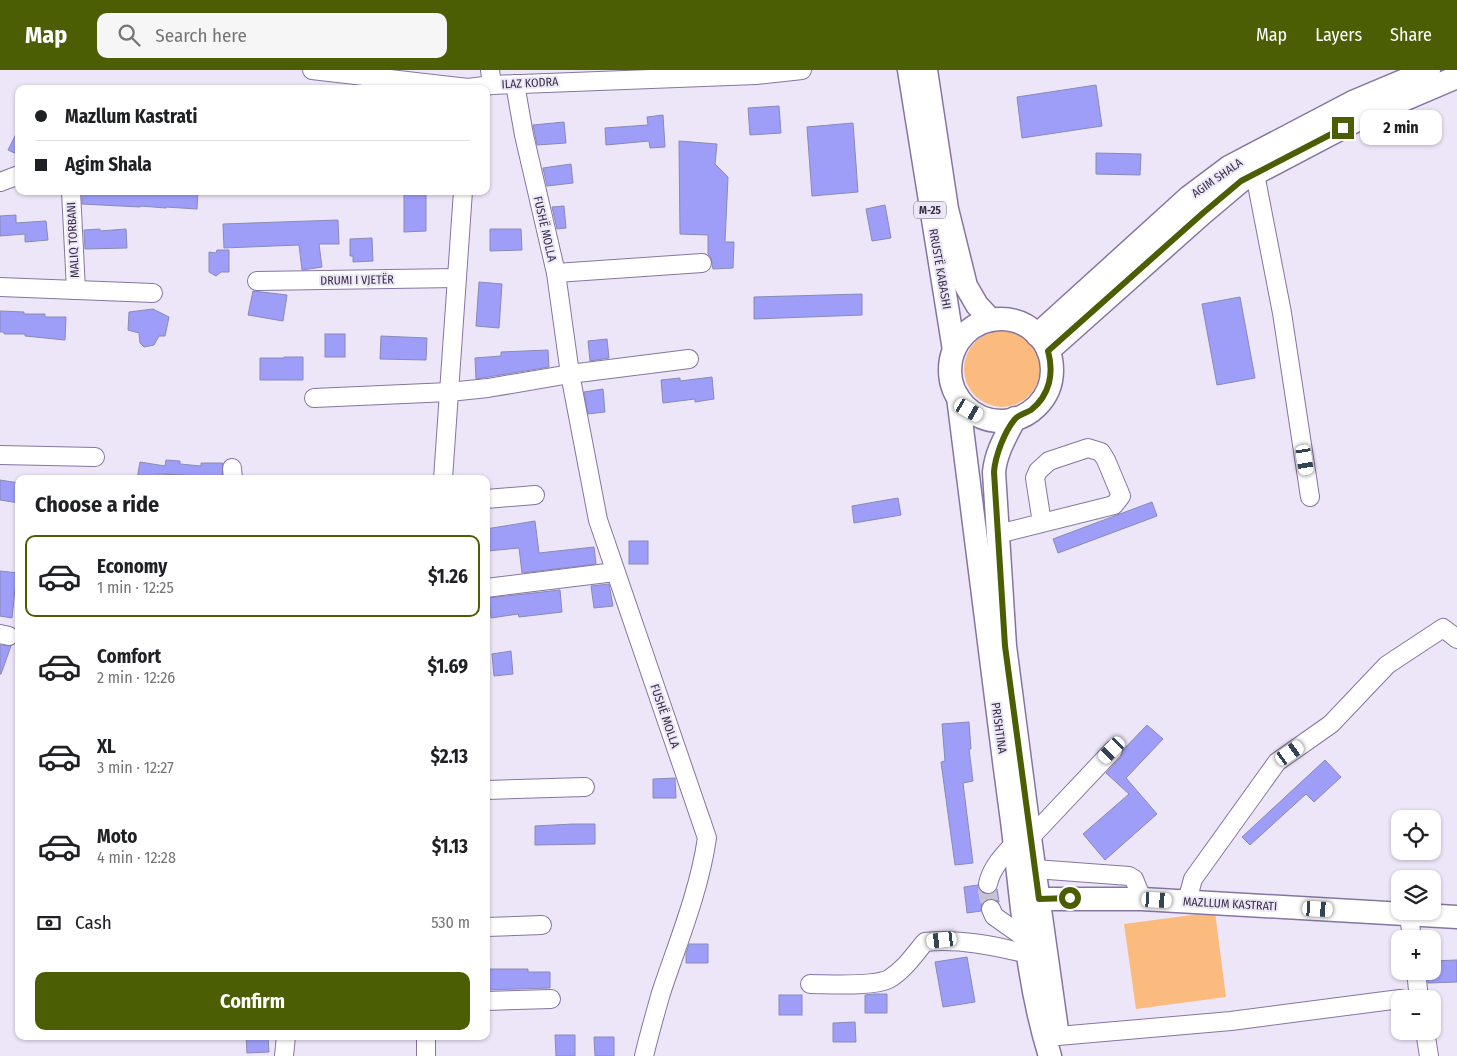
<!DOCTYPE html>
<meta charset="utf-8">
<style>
body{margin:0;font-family:"Fira Sans Condensed",sans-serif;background:#f6f6f6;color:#202124;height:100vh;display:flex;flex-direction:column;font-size:19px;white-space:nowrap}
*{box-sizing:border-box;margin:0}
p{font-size:16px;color:#757577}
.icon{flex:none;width:28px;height:28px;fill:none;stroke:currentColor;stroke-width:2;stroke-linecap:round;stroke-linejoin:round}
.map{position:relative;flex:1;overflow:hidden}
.panel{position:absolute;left:15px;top:405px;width:475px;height:565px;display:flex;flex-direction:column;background:#fff;border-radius:10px;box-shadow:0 1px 4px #0004}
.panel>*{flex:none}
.banner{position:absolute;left:15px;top:15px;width:475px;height:110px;border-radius:10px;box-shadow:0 1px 4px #0004;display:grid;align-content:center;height:110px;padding:0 20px;background:#fff}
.fabs{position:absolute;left:1391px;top:740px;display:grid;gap:10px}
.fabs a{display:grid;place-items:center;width:50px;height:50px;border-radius:10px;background:#fff;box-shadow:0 1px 4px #0004;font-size:25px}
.end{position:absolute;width:22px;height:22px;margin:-11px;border:6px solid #4b5e04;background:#fff;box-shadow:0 0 0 2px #fff}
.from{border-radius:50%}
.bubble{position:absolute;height:35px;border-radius:10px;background:#fff;box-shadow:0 1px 4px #0004;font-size:16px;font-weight:700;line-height:35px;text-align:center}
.car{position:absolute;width:15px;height:30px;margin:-15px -8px;border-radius:6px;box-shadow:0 0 4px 1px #0007;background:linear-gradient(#fff 24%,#345 0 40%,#fff 0 76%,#345 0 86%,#fff 0)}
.banner b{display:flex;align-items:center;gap:18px;height:48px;font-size:19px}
.banner b+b{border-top:1px solid #e0e0e0}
.banner i{width:12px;height:12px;background:#202124}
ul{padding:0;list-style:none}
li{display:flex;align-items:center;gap:15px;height:82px;margin:0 10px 8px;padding:0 10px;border:2px solid transparent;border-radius:10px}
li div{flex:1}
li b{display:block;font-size:19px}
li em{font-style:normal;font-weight:700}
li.selected{border-color:#4b5e04}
li>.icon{width:45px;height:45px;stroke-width:1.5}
h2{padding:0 20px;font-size:22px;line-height:60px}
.pay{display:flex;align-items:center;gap:12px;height:55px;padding:0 20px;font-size:19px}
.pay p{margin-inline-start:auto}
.cta{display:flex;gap:10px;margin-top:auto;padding:10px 20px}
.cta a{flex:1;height:58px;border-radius:10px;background:#4b5e04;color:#fff;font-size:20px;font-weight:700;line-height:58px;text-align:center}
header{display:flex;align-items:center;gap:30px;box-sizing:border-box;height:70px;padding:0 25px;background:#4b5e04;color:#fff}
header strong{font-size:24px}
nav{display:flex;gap:28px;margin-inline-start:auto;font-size:18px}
.search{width:350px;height:45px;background:#f6f6f6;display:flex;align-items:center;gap:12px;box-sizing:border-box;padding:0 18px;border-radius:10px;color:#757577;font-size:19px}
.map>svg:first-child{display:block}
</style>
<header>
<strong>Map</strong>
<div class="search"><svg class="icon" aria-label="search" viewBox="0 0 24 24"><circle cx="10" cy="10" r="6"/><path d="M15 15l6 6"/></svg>Search here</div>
<nav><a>Map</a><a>Layers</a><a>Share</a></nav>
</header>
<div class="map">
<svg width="1457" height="986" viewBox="0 0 1457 986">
<rect width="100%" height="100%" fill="#ede6f9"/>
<g fill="#fbba7e">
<circle cx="1002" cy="299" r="38"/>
<polygon points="1215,842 1226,927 1136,939 1124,854"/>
</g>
<g fill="#9e9ef9" stroke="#888ab7">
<polygon points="1096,15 1102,56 1022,68 1017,27"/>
<polygon points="779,36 781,63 750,65 748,38"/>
<polygon points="663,45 665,77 650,78 649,71 606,75 605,58 648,55 647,47"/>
<polygon points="564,52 566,73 537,75 533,55"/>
<polygon points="853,53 858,122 812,126 807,57"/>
<polygon points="19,58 19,85 8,80"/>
<polygon points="679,71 717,74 715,94 728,107 725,172 734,172 733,198 713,199 711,188 708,184 708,165 680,164"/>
<polygon points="1096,83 1141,84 1140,105 1096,104"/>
<polygon points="571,94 573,113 547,116 543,98"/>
<polygon points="82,121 198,121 197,139 166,137 166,138 140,136 140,137 82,134"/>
<polygon points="404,121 426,121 426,161 404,162"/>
<polygon points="885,135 891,168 872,171 866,139"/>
<polygon points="564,136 566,158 557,159 552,137"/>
<polygon points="16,145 16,153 46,151 48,170 25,172 25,164 0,166 0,146"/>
<polygon points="338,150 339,174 319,174 322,197 302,200 299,175 224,178 223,154"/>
<polygon points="100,159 100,161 126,159 127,178 85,179 84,160"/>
<polygon points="490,159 521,159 522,180 490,181"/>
<polygon points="372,168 373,191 353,192 353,186 350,186 350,169"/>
<polygon points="217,180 229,180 229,202 221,202 216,206 209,202 209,182 216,183"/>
<polygon points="479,212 502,214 499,258 476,256"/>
<polygon points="253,221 287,225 283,251 248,245"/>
<polygon points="862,224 862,245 754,249 754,227"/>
<polygon points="1240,227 1255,308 1217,315 1202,234"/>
<polygon points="153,239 169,247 165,266 159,266 154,275 144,277 140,273 139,263 128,260 129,242"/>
<polygon points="0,241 24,242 24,244 45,244 45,247 66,247 65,270 25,266 25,264 4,264 4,262 0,262"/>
<rect x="325" y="264" width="20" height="23"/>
<polygon points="381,266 427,268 426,290 380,289"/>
<polygon points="607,269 609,288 590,291 588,271"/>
<polygon points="548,280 549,297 476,309 475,288 501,286 501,282"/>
<polygon points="284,287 303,287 303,310 260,310 260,288 284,288"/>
<polygon points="712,307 714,329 695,332 695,329 663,333 661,310 680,308 680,311"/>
<polygon points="603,319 605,342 588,344 584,322"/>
<polygon points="166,390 180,391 180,394 201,396 201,393 223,393 222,409 183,409 184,405 157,404 156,409 137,409 140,392 165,396"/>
<polygon points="0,410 19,413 19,433 0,430"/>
<polygon points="898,428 901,445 854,453 852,436"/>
<polygon points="1152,432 1157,446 1058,483 1053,469"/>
<polygon points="535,451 539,483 594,477 596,494 522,503 519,478 488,481 486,459"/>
<rect x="629" y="471" width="19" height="23"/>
<polygon points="0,501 19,503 19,520 15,519 12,548 0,546"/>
<polygon points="609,514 613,536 594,538 591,516"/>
<polygon points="560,520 562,542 519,547 518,544 491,548 489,528"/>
<polygon points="0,575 11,576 1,604 0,604"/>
<polygon points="511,581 513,604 494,606 492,584"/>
<polygon points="969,652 971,679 969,679 973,711 963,713 973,793 955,795 941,692 945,691 942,654"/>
<polygon points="1147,655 1163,669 1126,708 1157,744 1105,790 1083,764 1129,724 1106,703 1121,687 1123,680"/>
<polygon points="1325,690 1341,707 1314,732 1306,724 1250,775 1242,767"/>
<polygon points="675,708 676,728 653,728 653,709"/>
<polygon points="573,754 595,754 595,774 535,775 535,756"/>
<polygon points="978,815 980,821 986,824 991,824 997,819 999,832 993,829 987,829 982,833 981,841 967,843 964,817"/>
<polygon points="689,874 708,874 708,893 686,893 686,884"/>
<polygon points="967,887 975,932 943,937 935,892"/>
<polygon points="1457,890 1457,912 1428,913 1427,901 1432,901 1432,891"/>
<polygon points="486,899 528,899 528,902 550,902 550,918 486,920"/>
<polygon points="874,924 887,924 887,943 865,943 865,925"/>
<rect x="779" y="925" width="23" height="20"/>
<polygon points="855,952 856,972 833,972 833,953"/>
<polygon points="555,965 575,965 575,986 556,986"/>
<polygon points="246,966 268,966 269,982 247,983"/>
<polygon points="594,967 614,967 614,986 595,986"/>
</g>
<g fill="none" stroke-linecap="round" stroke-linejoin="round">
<polyline stroke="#c9c2d5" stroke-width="18" stroke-dasharray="18 9" stroke-linecap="butt" points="988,814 987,821 991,839"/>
<g stroke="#8675a0" stroke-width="20">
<g id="minor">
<polyline points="312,0 468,18 492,15 756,5 802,0"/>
<polyline points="490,0 492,15"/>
<polyline points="1255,104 1282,243 1310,427"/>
<polyline points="0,112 19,105"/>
<polyline points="71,121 76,220"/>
<polyline points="556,203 702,193"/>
<polyline points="257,211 457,208"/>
<polyline points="0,217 153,223"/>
<polyline points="314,328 449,322 488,318 570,304 556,203 524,65 515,14"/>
<polyline points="0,385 95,387"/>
<polyline points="232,398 233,409"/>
<polyline points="443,409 463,121"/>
<polyline points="486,429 535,425"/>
<polyline points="998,464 1114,435 1121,426 1106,390 1101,382 1088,378 1049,391 1038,401 1035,408 1042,453"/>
<polyline points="486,518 615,502"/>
<polyline points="0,564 9,566"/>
<polyline points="486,720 585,717"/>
<polyline points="1030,768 1113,680"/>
<polyline points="1035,799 1129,806 1134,809 1142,829"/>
<path d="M988,814C991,798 1004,784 1015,773"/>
<polyline points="1187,831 1193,809 1277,692 1331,654 1387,595 1443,558 1457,569"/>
<polyline points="991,839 994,846 1025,868"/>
<polyline points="1409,845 1412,869"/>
<polyline points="486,857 542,855"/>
<polyline points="1416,901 1419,929"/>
<path d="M810,914C829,914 874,917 889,909C904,900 914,885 925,872C958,868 995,876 1028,884"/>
<polyline points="486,931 551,929"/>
<polyline points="1425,961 1429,986"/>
<polyline points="1058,966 1231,951 1400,929"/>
<polyline points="284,986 286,966"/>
<polyline points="426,986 426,966"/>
<path d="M644,986C649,965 655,944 661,923C678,872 699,822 707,768L598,450L570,304L689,289"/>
</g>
</g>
<g stroke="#8675a0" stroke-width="25">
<g id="major">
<polyline points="909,0 954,280"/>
<polyline points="926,0 947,139 966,216 977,235 991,250"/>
<circle cx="1001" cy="300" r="51"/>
<polyline points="1037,265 1189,127 1229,97 1353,32 1429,0"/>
<polyline points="1048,281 1203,143 1241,111 1361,48 1457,7"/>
<path d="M958,327C975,469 993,610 1012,751C1022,830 1026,910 1050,986"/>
<path d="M1015,348C1006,366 996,382 994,402L1005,576L1030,768L1057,960"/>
<polyline points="1024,833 1039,829 1142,829 1457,847"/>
</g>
</g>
<use href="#minor" stroke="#fff" stroke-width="18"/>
<use href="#major" stroke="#fff" stroke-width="22"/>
</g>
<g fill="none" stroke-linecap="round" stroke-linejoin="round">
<path stroke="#4b5e04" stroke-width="6" d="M1070,828L1039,829L1005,576L994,402C995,387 1004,362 1015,349C1018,345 1026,343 1031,340C1050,325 1054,303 1048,281L1203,143L1241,111L1343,58"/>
</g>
<g text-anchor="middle" stroke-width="4" stroke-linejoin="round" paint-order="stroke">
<rect fill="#ede6f9" stroke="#6e677a" stroke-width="1" x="914" y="131.5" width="32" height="17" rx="4"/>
<g font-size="11" font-weight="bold" fill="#383043">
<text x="930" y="144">M-25</text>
</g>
<g font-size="12" fill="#383043" stroke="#ede6f9">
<text transform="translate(530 13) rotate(-3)" y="4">ILAZ KODRA</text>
<text transform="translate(1217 108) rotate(-35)" y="4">AGIM SHALA</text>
<text transform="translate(545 159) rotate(77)" y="4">FUSHË MOLLA</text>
<text transform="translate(73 170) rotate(-93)" y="4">MALIQ TORBANI</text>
<text transform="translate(940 199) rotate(80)" y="4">RRUSTË KABASHI</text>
<text transform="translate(357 210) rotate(-1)" y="4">DRUMI I VJETËR</text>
<text transform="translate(665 646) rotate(71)" y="4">FUSHË MOLLA</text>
<text transform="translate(999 658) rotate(82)" y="4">PRISHTINA</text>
<text transform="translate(1230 834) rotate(3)" y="4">MAZLLUM KASTRATI</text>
</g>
</g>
</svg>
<div class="fabs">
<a><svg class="icon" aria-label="locate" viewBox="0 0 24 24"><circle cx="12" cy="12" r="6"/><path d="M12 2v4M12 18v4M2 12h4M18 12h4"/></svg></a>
<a><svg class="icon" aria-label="layers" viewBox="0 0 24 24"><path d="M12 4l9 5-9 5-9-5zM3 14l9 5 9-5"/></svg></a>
<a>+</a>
<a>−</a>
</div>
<i class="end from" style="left:1070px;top:828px"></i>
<i class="end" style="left:1343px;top:58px"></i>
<div class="bubble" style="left:1360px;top:40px;width:82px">2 min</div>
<i class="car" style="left:969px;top:340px;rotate:120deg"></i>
<i class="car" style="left:1305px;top:390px;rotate:171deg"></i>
<i class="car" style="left:1112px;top:680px;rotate:224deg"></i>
<i class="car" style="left:1290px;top:683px;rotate:55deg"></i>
<i class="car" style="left:1157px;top:830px;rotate:93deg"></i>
<i class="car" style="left:1318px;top:839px;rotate:93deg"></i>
<i class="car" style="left:942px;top:870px;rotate:263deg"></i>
<div class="banner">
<b><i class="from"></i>Mazllum Kastrati</b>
<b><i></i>Agim Shala</b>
</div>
<section class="panel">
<h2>Choose a ride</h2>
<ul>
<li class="selected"><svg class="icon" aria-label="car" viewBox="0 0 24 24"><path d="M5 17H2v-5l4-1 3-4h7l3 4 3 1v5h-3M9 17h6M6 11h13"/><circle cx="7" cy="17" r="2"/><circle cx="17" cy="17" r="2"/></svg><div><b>Economy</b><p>1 min · 12:25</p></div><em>$1.26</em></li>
<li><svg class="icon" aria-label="car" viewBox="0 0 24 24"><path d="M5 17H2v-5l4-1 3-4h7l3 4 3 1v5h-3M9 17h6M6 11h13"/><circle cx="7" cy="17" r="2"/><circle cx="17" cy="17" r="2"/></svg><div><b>Comfort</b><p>2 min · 12:26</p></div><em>$1.69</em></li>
<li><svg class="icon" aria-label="car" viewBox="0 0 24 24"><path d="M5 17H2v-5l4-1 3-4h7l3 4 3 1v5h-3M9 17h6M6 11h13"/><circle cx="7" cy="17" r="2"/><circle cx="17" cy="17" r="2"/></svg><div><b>XL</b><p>3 min · 12:27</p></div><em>$2.13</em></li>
<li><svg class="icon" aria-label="car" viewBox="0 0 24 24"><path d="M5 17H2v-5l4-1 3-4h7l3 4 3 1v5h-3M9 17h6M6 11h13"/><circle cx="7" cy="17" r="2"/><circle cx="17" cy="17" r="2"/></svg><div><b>Moto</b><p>4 min · 12:28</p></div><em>$1.13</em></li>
</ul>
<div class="pay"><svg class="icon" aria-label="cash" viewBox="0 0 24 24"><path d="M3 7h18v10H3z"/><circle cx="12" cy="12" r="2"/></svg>Cash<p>530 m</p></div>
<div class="cta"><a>Confirm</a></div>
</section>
</div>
